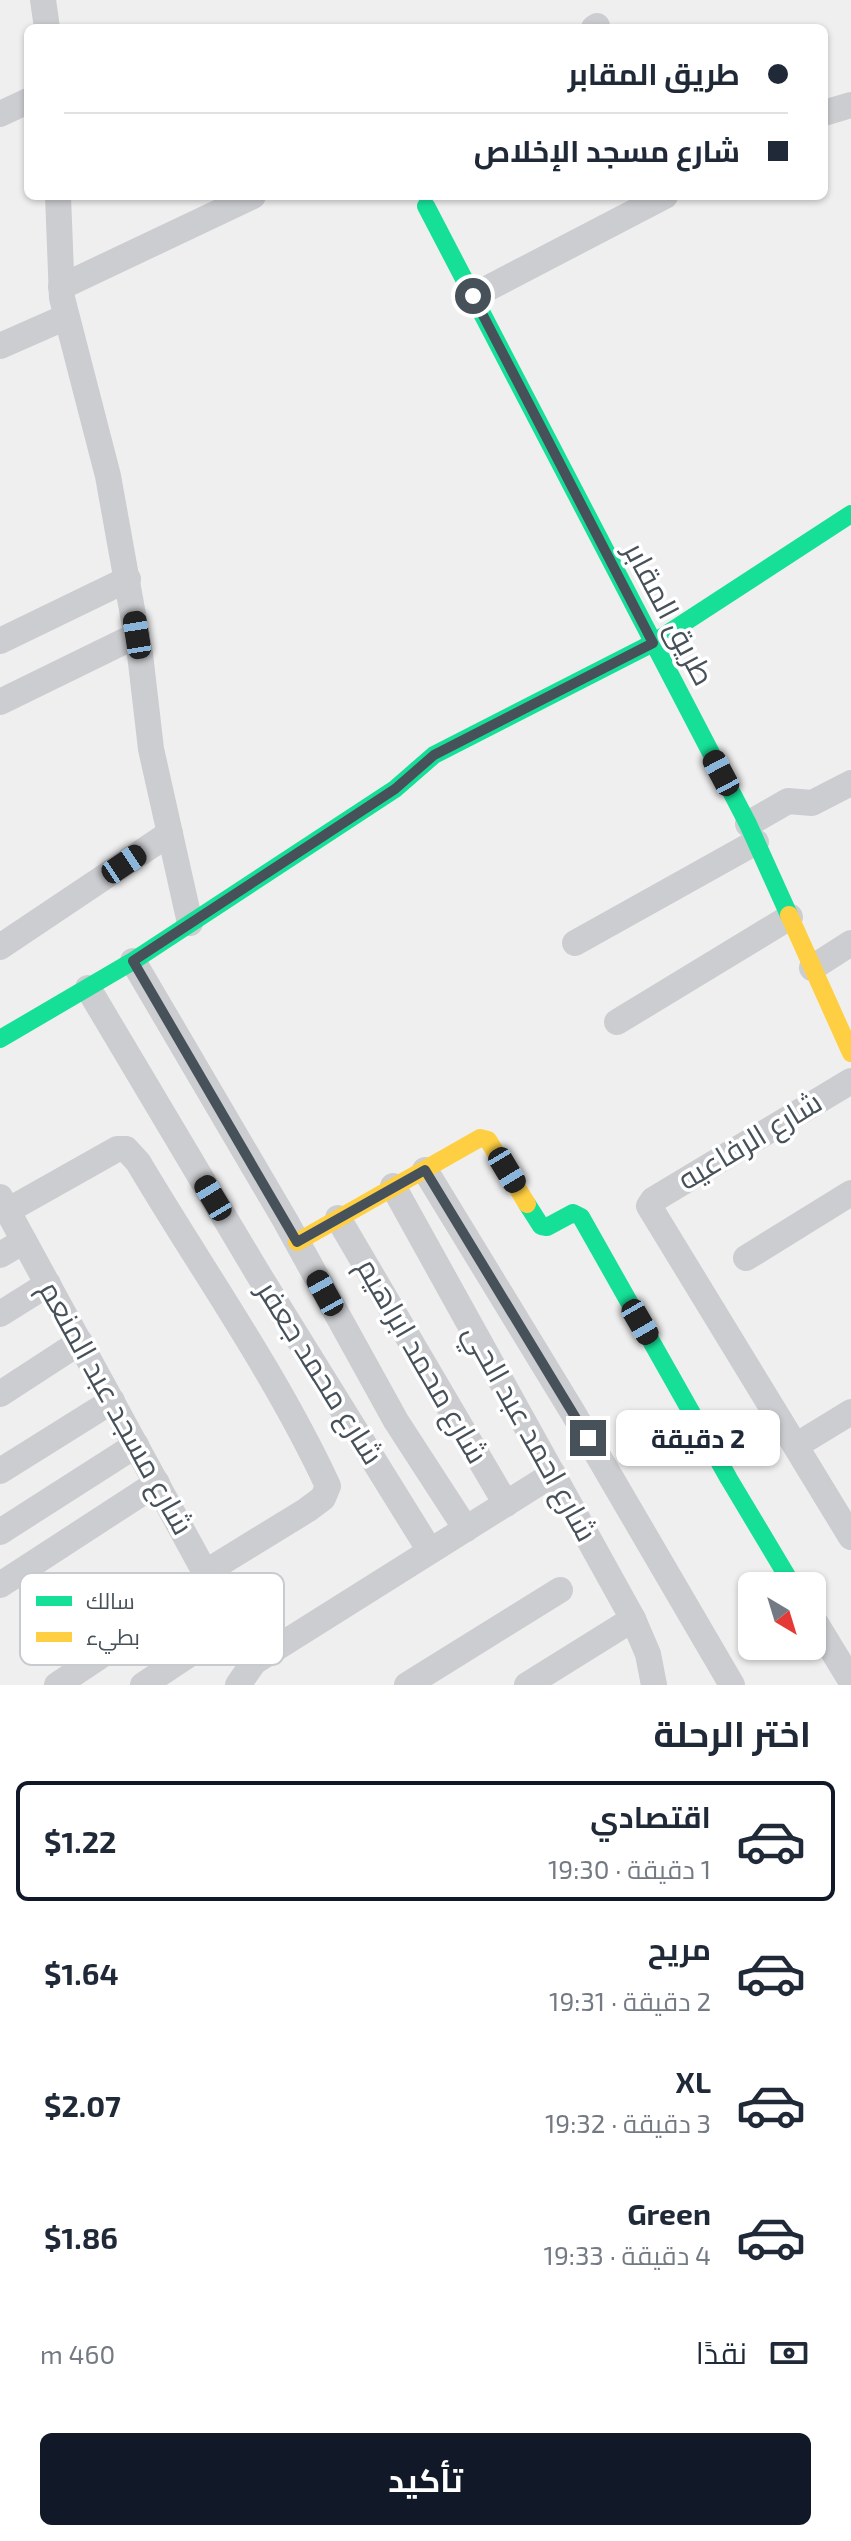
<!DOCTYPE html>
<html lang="ar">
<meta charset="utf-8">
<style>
body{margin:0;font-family:"Exo 2",Cairo,sans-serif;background:#f6f6f7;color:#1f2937;direction:rtl;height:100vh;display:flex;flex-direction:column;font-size:30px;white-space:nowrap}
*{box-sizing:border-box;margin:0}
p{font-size:26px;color:#747a83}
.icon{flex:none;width:44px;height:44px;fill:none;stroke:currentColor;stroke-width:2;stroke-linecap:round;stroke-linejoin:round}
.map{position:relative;height:1685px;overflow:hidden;direction:ltr}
.details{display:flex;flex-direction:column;background:#fff;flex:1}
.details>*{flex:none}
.guide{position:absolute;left:24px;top:24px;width:804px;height:176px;border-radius:12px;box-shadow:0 2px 6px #0004;direction:rtl;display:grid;align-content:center;height:176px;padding:0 40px;background:#fff}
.needle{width:52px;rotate:142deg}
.tools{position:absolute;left:738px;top:1572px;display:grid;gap:16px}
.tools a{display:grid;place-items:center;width:88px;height:88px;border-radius:12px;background:#fff;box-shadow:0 2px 6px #0004;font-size:40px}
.end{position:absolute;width:36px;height:36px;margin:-18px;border:10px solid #47515a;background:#fff;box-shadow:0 0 0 4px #fff}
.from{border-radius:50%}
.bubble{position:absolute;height:56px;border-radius:12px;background:#fff;box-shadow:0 2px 6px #0004;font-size:26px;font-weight:700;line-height:56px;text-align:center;direction:rtl}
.car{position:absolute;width:24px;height:48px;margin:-24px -12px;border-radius:10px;box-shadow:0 0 6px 2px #0007;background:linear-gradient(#222 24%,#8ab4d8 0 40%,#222 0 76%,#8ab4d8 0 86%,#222 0)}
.guide b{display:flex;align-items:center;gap:28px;height:76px;font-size:30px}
.guide b+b{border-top:2px solid #e0e1e3}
.guide i{width:20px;height:20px;background:#1f2937}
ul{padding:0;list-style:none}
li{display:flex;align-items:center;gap:24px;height:120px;margin:0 16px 12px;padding:0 24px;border:4px solid transparent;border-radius:12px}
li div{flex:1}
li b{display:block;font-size:30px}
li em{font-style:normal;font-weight:700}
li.active{border-color:#111827}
li>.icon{width:72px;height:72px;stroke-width:1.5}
h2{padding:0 40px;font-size:36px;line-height:96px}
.pay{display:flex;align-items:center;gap:20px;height:88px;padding:0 40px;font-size:30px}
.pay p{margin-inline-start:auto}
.button{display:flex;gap:16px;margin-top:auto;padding:16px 40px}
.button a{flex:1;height:92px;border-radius:12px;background:#111827;color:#fff;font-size:32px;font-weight:700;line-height:92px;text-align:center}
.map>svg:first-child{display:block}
</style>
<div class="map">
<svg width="851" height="1685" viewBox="0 0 851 1685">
<rect width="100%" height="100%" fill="#f0efef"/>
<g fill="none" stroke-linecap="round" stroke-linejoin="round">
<g stroke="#cbcdd0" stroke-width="26">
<polyline points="43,0 47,28"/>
<polyline points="594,28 597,26"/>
<polyline points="824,113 851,105"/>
<polyline points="0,114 28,101"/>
<polyline points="58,196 62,298 108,476 140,654 151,749 190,923"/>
<polyline points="61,287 253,196"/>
<polyline points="473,296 665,196"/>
<polyline points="0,346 66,317"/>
<polyline points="0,641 128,579"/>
<polyline points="0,702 137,635"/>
<polyline points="748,824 788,801 812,803 851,783"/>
<polyline points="575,943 756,842"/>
<polyline points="0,947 170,833"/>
<polyline points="133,961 285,1220 396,1421 466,1529"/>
<polyline points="812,968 851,943"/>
<polyline points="88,988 257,1272 430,1551"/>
<polyline points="617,1022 790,917"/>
<polyline points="851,1081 653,1200 649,1206 851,1537"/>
<polyline points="425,1170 572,1411 732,1685"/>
<polyline points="393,1186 633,1619 648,1654 654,1685"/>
<polyline points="0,1197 254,1662"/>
<path d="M7,1211L117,1149H126L138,1162C202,1270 275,1372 328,1486L323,1498L307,1510L206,1572"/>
<polyline points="338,1218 506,1504"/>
<polyline points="0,1255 24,1241"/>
<polyline points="746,1258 851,1193"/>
<polyline points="0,1314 48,1284"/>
<polyline points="0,1394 80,1342"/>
<polyline points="797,1445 851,1412"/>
<polyline points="0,1471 112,1401"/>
<polyline points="0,1532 136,1445"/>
<polyline points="0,1585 157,1483"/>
<polyline points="812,1617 851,1681"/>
<polyline points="57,1685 211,1582"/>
<polyline points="143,1685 235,1624"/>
<polyline points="238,1685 254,1662 553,1474"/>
<polyline points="407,1685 560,1590"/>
<polyline points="527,1685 633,1619"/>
</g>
<g stroke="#16e098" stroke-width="18">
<polyline points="426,206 748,824 789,915"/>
<polyline points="0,1039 133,961 395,789 434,755 653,643 851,514"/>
<polyline points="527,1204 541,1226 547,1227 573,1213 581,1217 729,1479 793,1586"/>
</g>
<g stroke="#ffcf43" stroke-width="18">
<polyline points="789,915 851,1053"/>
<polyline points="297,1242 480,1138 488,1140 527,1204"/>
</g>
</g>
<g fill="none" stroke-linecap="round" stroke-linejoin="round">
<polyline stroke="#47515a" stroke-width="10" points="473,296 653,643 434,755 395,789 133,961 297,1242 425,1170 588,1438"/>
</g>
<g text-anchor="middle" stroke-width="7" stroke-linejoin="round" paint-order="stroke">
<g font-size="30" fill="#47515a" stroke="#fff">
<text transform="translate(669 614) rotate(62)" y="10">طريق المقابر</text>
<text transform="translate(750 1141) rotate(-31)" y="10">شارع الرفاعيه</text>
<text transform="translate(422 1361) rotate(60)" y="10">شارع محمد ابراهيم</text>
<text transform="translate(320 1373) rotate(58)" y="10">شارع محمد جعفر</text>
<text transform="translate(116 1408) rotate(61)" y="10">شارع مسجد عبد المنعم</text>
<text transform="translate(530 1433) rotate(61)" y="10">شارع احمد عبد الحي</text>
</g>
</g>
<rect x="20" y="1573" width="264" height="92" rx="12" fill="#fff" stroke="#c8cbce" stroke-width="2"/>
<rect x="36" y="1596" width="36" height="10" fill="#16e098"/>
<rect x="36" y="1632" width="36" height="10" fill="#ffcf43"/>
<g font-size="22" fill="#47515a">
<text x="86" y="1609">سالك</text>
<text x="86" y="1645">بطيء</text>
</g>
</svg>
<div class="tools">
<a><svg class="needle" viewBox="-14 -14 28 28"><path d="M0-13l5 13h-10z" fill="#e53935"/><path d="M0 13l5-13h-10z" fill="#747a83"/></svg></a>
</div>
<i class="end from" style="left:473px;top:296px"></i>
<i class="end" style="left:588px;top:1438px"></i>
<div class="bubble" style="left:616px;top:1410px;width:164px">2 دقيقة</div>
<i class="car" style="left:137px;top:635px;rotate:351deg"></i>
<i class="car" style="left:721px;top:773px;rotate:332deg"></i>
<i class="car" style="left:124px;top:864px;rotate:56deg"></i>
<i class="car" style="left:507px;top:1170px;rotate:149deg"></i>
<i class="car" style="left:213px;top:1198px;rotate:329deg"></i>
<i class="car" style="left:325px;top:1293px;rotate:331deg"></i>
<i class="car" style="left:640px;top:1322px;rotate:150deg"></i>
<div class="guide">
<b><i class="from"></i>طريق المقابر</b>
<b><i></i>شارع مسجد الإخلاص</b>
</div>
</div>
<section class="details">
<h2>اختر الرحلة</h2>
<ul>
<li class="active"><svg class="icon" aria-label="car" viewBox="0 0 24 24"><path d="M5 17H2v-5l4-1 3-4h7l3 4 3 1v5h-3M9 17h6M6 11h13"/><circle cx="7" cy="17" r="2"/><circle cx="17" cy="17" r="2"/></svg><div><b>اقتصادي</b><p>1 دقيقة · 19:30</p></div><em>$1.22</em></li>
<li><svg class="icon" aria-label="car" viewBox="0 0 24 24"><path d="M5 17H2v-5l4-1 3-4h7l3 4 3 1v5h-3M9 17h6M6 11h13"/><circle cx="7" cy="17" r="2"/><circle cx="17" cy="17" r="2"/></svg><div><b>مريح</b><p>2 دقيقة · 19:31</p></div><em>$1.64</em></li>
<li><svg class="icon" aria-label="car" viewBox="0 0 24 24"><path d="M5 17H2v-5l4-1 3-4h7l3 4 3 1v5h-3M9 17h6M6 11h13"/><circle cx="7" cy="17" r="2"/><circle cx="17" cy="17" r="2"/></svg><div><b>XL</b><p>3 دقيقة · 19:32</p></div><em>$2.07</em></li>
<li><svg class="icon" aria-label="car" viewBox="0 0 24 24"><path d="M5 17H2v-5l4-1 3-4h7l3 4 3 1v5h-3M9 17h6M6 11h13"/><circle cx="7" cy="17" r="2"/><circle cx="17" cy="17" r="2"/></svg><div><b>Green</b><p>4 دقيقة · 19:33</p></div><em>$1.86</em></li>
</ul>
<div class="pay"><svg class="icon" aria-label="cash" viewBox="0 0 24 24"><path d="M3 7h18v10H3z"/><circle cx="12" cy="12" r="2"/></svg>نقدًا<p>460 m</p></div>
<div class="button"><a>تأكيد</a></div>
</section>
